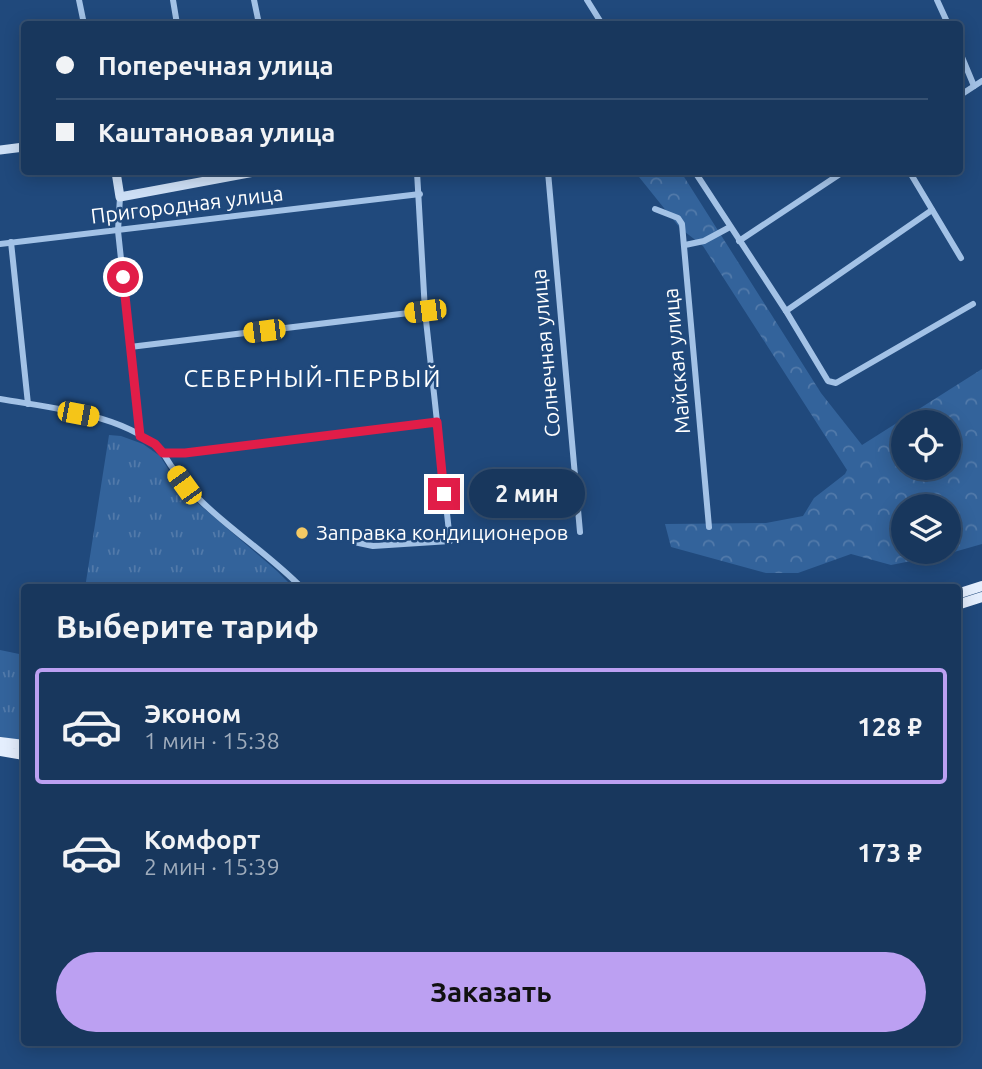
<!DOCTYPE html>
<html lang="ru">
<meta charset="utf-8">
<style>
body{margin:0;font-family:Ubuntu,sans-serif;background:#213f63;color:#f1f3f6;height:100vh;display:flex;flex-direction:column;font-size:26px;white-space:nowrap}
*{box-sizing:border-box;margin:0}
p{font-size:23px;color:#9facbc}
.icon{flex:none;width:38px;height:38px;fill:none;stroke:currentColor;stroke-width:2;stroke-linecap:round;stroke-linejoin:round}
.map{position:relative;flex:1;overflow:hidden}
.drawer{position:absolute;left:21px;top:584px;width:940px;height:462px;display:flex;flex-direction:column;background:#18375d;border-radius:7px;box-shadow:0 4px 18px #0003,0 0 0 2px #365172}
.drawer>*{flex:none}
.banner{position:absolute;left:21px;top:21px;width:942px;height:154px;border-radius:7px;box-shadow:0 4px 18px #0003,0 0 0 2px #365172;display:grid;align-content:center;height:154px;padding:0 35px;background:#18375d}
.controls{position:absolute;left:891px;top:410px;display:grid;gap:14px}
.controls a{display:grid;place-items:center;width:70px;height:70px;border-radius:50%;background:#18375d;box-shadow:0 4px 18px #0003,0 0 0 2px #365172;font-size:35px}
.end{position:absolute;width:32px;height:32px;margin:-16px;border:9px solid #e11d48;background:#fff;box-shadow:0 0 0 4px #fff}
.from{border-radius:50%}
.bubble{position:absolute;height:49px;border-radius:24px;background:#18375d;box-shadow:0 4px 18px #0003,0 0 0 2px #365172;font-size:23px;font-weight:700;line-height:49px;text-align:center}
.car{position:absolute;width:21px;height:42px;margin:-21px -10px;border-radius:9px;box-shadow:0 0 5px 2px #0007;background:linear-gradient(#f5c518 24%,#345 0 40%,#f5c518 0 76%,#345 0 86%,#f5c518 0)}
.banner b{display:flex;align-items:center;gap:24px;height:66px;font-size:26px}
.banner b+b{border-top:2px solid #365172}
.banner i{width:18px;height:18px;background:#f1f3f6}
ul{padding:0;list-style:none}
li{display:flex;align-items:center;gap:21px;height:116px;margin:0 14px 10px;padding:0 21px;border:4px solid transparent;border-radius:7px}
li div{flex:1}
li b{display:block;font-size:26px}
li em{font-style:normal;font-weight:700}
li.current{border-color:#bca0f2}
li>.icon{width:63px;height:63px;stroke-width:1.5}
h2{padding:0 35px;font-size:32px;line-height:84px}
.primary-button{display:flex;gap:14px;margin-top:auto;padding:14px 35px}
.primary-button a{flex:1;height:80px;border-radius:42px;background:#bca0f2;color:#111;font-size:28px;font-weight:700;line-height:80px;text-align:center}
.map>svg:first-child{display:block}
</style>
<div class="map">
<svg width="982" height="1069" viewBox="0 0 982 1069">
<defs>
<pattern id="grass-tufts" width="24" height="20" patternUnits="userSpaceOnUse" patternTransform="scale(1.75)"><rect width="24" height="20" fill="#33639b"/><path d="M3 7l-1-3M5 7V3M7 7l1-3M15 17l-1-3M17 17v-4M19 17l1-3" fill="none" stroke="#527aaa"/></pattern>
<pattern id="forest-crowns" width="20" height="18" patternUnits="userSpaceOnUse" patternTransform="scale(1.75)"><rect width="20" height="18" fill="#33639b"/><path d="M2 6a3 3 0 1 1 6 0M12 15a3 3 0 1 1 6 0" fill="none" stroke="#527aaa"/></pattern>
</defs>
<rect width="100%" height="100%" fill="#20497c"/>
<g fill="url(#grass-tufts)">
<polygon points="109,435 121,436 143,444 160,456 180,488 277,571 294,588 85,588"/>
<polygon points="0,650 24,655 24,741 0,737"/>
</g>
<path fill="url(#forest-crowns)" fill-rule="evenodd" d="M635,172H681L821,393L862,445L982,369V544L947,554L891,565L851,554L798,573H766L671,547L665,524L766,523L803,516L814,498L845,474L847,470L703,246L680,228ZM903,422H948V467H903ZM903,506H948V551H903Z"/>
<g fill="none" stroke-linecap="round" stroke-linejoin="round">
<g stroke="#a3c2e6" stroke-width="6">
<polyline points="79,0 84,24"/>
<polyline points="173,0 177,24"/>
<polyline points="254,0 259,24"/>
<polyline points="587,0 602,24"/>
<polyline points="937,0 948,24"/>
<polyline points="959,50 974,86"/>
<polyline points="959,96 982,81"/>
<polyline points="548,172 580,532"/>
<polyline points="695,172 786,311 828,381 836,383 973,304"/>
<polyline points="912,176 961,258"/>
<polyline points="120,197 118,231 140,436"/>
<polyline points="655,209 678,218 682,224 709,527"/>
<polyline points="739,241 843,172"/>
<polyline points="11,242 28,404"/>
<polyline points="0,244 420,194"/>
<polyline points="685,245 704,241 730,227"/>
<polyline points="786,311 932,210"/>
<polyline points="130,347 425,311"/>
<path d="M0,399C50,408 128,414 163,453H185L437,422"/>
<path d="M163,453C197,512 255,540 302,588"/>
<polyline points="354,542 373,546 450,541 425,311 417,172"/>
</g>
<g stroke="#cddff5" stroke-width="9">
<polyline points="0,150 24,147"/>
<polyline points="116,172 120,197 254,172"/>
</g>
<g stroke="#e4eefd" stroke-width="10">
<polyline points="957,594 982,586"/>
<polyline points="957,605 982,597"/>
<polyline points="0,742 24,745"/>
<polyline points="0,751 24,755"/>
</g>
</g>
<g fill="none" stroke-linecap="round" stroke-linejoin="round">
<polyline stroke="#e11d48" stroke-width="9" points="123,277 140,436 155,444 163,453 185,453 437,422 444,494"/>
</g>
<circle fill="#f4c964" stroke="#20497c" stroke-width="2.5" cx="302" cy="533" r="7"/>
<g text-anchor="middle" stroke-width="5" stroke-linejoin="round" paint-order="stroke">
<g font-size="21" fill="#fff" stroke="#20497c">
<text transform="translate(187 205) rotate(-7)" y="7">Пригородная улица</text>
<text transform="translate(546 353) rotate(-95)" y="7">Солнечная улица</text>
<text transform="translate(677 361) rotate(-95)" y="7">Майская улица</text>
</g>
<g font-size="21" fill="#fff" stroke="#20497c" text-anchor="start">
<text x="316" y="540">Заправка кондиционеров</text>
</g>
<g font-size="24" letter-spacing="2" fill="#fff" stroke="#20497c">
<text x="313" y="387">СЕВЕРНЫЙ-ПЕРВЫЙ</text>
</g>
</g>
</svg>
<div class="controls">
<a><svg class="icon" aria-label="locate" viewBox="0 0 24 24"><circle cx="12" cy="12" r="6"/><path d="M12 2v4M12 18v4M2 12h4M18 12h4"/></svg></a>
<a><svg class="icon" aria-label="layers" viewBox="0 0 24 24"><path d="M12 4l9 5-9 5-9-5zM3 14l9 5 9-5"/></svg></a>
</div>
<i class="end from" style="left:123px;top:277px"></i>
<i class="end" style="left:444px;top:494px"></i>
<div class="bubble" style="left:469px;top:469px;width:116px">2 мин</div>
<i class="car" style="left:425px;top:311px;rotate:263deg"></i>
<i class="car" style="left:264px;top:331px;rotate:263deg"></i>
<i class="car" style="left:78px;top:414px;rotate:101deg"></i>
<i class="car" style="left:184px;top:485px;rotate:324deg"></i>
<div class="banner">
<b><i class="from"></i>Поперечная улица</b>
<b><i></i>Каштановая улица</b>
</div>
<section class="drawer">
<h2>Выберите тариф</h2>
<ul>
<li class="current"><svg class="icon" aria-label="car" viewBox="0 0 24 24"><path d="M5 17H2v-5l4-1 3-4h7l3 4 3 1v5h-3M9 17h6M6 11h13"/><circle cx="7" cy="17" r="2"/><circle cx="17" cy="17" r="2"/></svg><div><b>Эконом</b><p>1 мин · 15:38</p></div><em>128 ₽</em></li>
<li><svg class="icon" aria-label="car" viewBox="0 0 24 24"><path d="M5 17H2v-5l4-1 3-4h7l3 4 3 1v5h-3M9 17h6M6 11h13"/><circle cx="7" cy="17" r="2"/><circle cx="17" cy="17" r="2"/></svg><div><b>Комфорт</b><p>2 мин · 15:39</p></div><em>173 ₽</em></li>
</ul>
<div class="primary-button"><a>Заказать</a></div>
</section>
</div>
